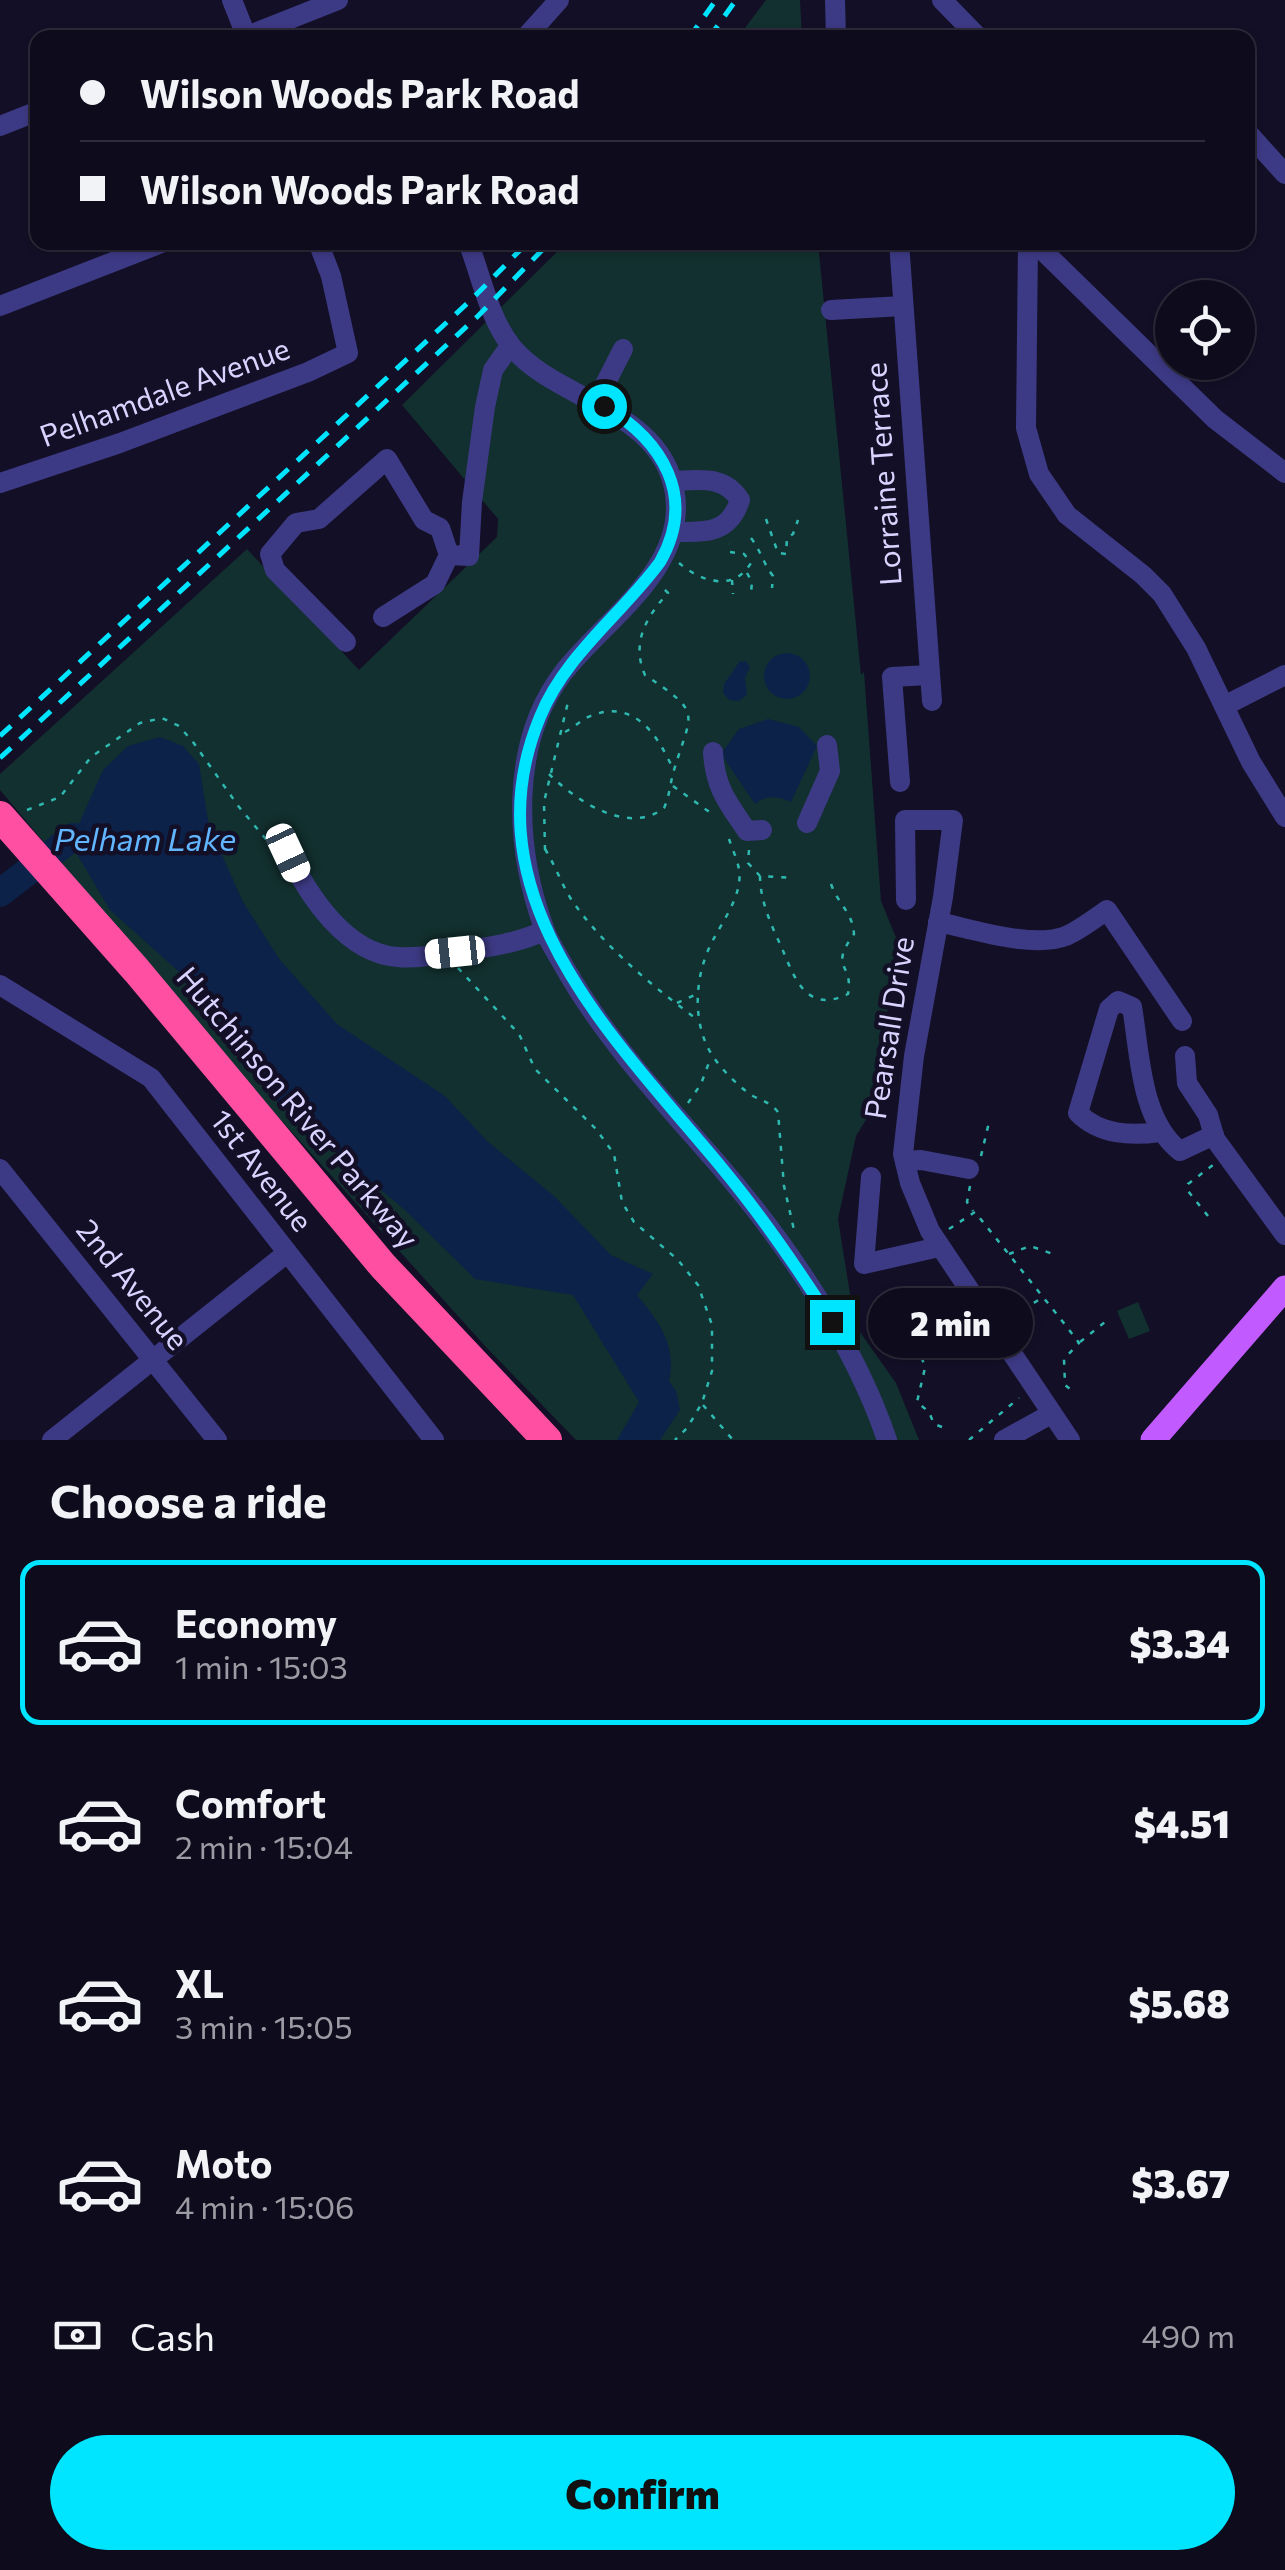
<!DOCTYPE html>
<meta charset="utf-8">
<style>
body{margin:0;font-family:Commissioner,sans-serif;background:#171425;color:#f1f3f6;height:100vh;display:flex;flex-direction:column;font-size:38px;white-space:nowrap}
*{box-sizing:border-box;margin:0}
p{font-size:32px;color:#9b9ba3}
.icon{flex:none;width:55px;height:55px;fill:none;stroke:currentColor;stroke-width:2;stroke-linecap:round;stroke-linejoin:round}
.map{position:relative;height:1440px;overflow:hidden}
.sheet{display:flex;flex-direction:column;background:#0e0b1c;flex:1}
.sheet>*{flex:none}
.hud{position:absolute;left:30px;top:30px;width:1225px;height:220px;border-radius:20px;box-shadow:0 2px 8px #0004,0 0 0 2px #2e2b3b;display:grid;align-content:center;height:220px;padding:0 50px;background:#0e0b1c}
.buttons{position:absolute;left:1155px;top:280px;display:grid;gap:20px}
.buttons a{display:grid;place-items:center;width:100px;height:100px;border-radius:50%;background:#0e0b1c;box-shadow:0 2px 8px #0004,0 0 0 2px #2e2b3b;font-size:50px}
.end{position:absolute;width:45px;height:45px;margin:-22px;border:12px solid #00e5ff;background:#111;box-shadow:0 0 0 5px #111}
.from{border-radius:50%}
.bubble{position:absolute;height:70px;border-radius:35px;background:#0e0b1c;box-shadow:0 2px 8px #0004,0 0 0 2px #2e2b3b;font-size:32px;font-weight:800;line-height:70px;text-align:center}
.car{position:absolute;width:30px;height:60px;margin:-30px -15px;border-radius:12px;box-shadow:0 0 8px 2px #0007;background:linear-gradient(#fff 24%,#345 0 40%,#fff 0 76%,#345 0 86%,#fff 0)}
.hud b{display:flex;align-items:center;gap:35px;height:95px;font-size:38px}
.hud b+b{border-top:2px solid #2e2b3b}
.hud i{width:25px;height:25px;background:#f1f3f6}
ul{padding:0;list-style:none}
li{display:flex;align-items:center;gap:30px;height:165px;margin:0 20px 15px;padding:0 30px;border:5px solid transparent;border-radius:20px}
li div{flex:1}
li b{display:block;font-size:38px}
li em{font-style:normal;font-weight:800}
li.active{border-color:#00e5ff}
li>.icon{width:90px;height:90px;stroke-width:1.5}
h2{padding:0 50px;font-size:45px;line-height:120px}
.pay{display:flex;align-items:center;gap:25px;height:110px;padding:0 50px;font-size:38px}
.pay p{margin-inline-start:auto}
.primary-button{display:flex;gap:20px;margin-top:auto;padding:20px 50px}
.primary-button a{flex:1;height:115px;border-radius:60px;background:#00e5ff;color:#111;font-size:40px;font-weight:800;line-height:115px;text-align:center}
.map>svg:first-child{display:block}
</style>
<div class="map">
<svg width="1285" height="1440" viewBox="0 0 1285 1440">
<rect width="100%" height="100%" fill="#130f26"/>
<g fill="#12302f">
<polygon points="766,0 800,0 802,37 738,37"/>
<polygon points="566,243 818,243 861,675 864,672 881,901 897,940 875,1105 856,1136 838,1219 855,1325 896,1383 919,1440 576,1440 486,1347 234,1068 0,790 0,774 247,549 359,670 497,537 498,519 402,405"/>
<polygon points="1138,1302 1150,1331 1129,1339 1117,1311"/>
</g>
<g fill="#0c2248">
<circle cx="787" cy="676" r="23"/>
<polygon points="746,661 750,667 745,678 747,695 739,701 729,700 723,693 724,684 739,662"/>
<path d="M768,719L799,727L817,746L791,802C777,796 767,795 755,804L721,754L739,729Z"/>
<path d="M160,737L183,746L199,764L209,826L243,902L280,960L337,1024L445,1096L487,1141L554,1196L611,1255L653,1274L637,1295C659,1322 677,1345 669,1381L676,1391L680,1410L660,1440H617L639,1402L573,1295L475,1279L406,1211L278,1103L197,988L110,910L75,851L73,837L103,770L128,746Z"/>
</g>
<g fill="none" stroke-linecap="round" stroke-linejoin="round">
<polyline stroke="#0c2248" stroke-width="28" points="0,893 73,837"/>
<g stroke="#2fb8b0" stroke-width="2.5" stroke-dasharray="5 8" stroke-linecap="butt">
<polyline points="766,519 778,553 786,554 787,538 793,534 798,520"/>
<path d="M751,538C761,551 763,563 773,576L772,588"/>
<path d="M679,563C700,581 733,593 751,563L744,554L730,552L729,544"/>
<polyline points="747,573 752,582 751,593"/>
<polyline points="732,580 733,594"/>
<path d="M565,732C575,727 583,718 593,715C636,699 659,738 673,769"/>
<path d="M549,774C575,800 628,836 664,808C670,795 670,783 674,770C692,710 703,714 645,675C631,643 646,617 668,593L664,589"/>
<polyline points="673,786 715,816"/>
<polyline points="27,810 60,797 91,757 140,723 162,718 179,726 193,742 239,807 270,844"/>
<path d="M729,839C732,848 737,859 739,869C743,894 724,919 713,940C694,975 691,1025 714,1058C724,1072 739,1087 753,1096C763,1101 771,1103 778,1112L784,1186L794,1230"/>
<path d="M545,849C555,865 561,883 571,899C603,946 652,986 698,1020"/>
<polyline points="545,850 544,802 568,702"/>
<polyline points="749,850 748,863 760,876 793,878"/>
<path d="M760,876C760,900 771,925 781,946C794,976 805,1015 848,994C854,962 828,970 854,934C853,913 838,904 831,884"/>
<polyline points="458,968 519,1034 535,1069 596,1129 614,1154 622,1202 634,1222 678,1260 698,1285 712,1325 712,1371 702,1403 687,1428 675,1440"/>
<polyline points="677,1003 697,994"/>
<polyline points="688,1103 701,1084 711,1057"/>
<polyline points="981,1156 990,1118"/>
<polyline points="970,1186 967,1202 973,1211"/>
<polyline points="1208,1216 1188,1191 1188,1184 1213,1165"/>
<polyline points="949,1229 975,1212 1067,1327 1079,1343 1064,1359 1065,1385 1070,1389"/>
<polyline points="1009,1254 1030,1246 1053,1254"/>
<polyline points="1012,1317 1043,1297"/>
<polyline points="886,1341 916,1347"/>
<polyline points="1080,1342 1105,1322"/>
<polyline points="703,1405 733,1440"/>
<polyline points="942,1427 934,1424 929,1412 917,1402 925,1368 918,1345 964,1314"/>
<polyline points="969,1440 1019,1398"/>
</g>
<g stroke="#3d3a85" stroke-width="20">
<polyline points="232,0 247,38"/>
<polyline points="835,0 836,38"/>
<polyline points="942,0 979,38"/>
<polyline points="242,38 338,0"/>
<polyline points="525,38 559,0"/>
<polyline points="0,126 38,111"/>
<polyline points="1248,133 1285,174"/>
<path d="M468,242C481,275 489,319 512,347C556,401 663,409 675,494C686,570 604,620 563,673C509,744 515,848 544,928C548,941 558,955 565,968C606,1040 664,1102 718,1164C786,1243 854,1342 887,1440"/>
<polyline points="899,242 932,701"/>
<polyline points="1028,242 1026,428 1039,474 1067,515 1143,575 1162,594 1196,648 1251,762 1285,817"/>
<polyline points="1034,242 1215,419 1285,473"/>
<polyline points="0,306 164,242"/>
<polyline points="831,310 903,306"/>
<polyline points="596,402 623,349"/>
<path d="M673,481C700,480 724,475 740,500C729,534 706,532 674,532"/>
<polyline points="0,483 120,443 308,372 348,353 331,276 318,242"/>
<polyline points="449,555 469,556 472,502 485,407 493,370 510,346"/>
<polyline points="346,642 275,570 270,554 296,523 319,519 387,459 424,520 440,528 449,555 435,584 383,617"/>
<polyline points="1226,705 1285,675"/>
<path d="M713,752C715,788 728,803 747,831L762,830"/>
<polyline points="900,782 892,677 929,675"/>
<polyline points="807,823 830,771 827,745"/>
<path d="M288,853C308,895 346,954 398,957C418,959 441,954 461,951C490,947 517,943 544,931"/>
<polyline points="906,900 905,820 953,820 943,897 914,1056 903,1154 910,1183 930,1231 1070,1440"/>
<path d="M938,922C972,929 1032,949 1066,936C1080,930 1094,919 1107,910L1182,1021"/>
<polyline points="0,985 151,1078 434,1440"/>
<polyline points="1185,1056 1187,1083 1208,1115 1215,1139 1285,1235"/>
<path d="M1160,1132C1131,1136 1100,1135 1078,1113L1109,1009L1118,1001L1132,1007C1140,1053 1140,1120 1180,1151L1214,1135"/>
<polyline points="905,1161 921,1160 969,1169"/>
<polyline points="0,1169 217,1440"/>
<polyline points="871,1177 864,1264 939,1247"/>
<polyline points="52,1440 287,1253"/>
<polyline points="1004,1440 1051,1414"/>
</g>
<polyline stroke="#c25bff" stroke-width="25" points="1153,1440 1285,1288"/>
<polyline stroke="#ff4fa3" stroke-width="30" points="0,816 137,971 383,1266 547,1440"/>
<g stroke="#00e5ff" stroke-width="5" stroke-dasharray="15 12" stroke-linecap="butt">
<polyline points="689,38 716,0"/>
<polyline points="709,38 736,0"/>
<polyline points="0,736 472,299 528,242"/>
<polyline points="0,758 478,316 550,242"/>
</g>
</g>
<g fill="none" stroke-linecap="round" stroke-linejoin="round">
<path stroke="#00e5ff" stroke-width="12" d="M604,406C663,441 697,497 660,562C622,614 565,655 540,717C465,898 618,1042 722,1168C762,1216 798,1269 832,1322"/>
</g>
<g text-anchor="middle" stroke-width="9" stroke-linejoin="round" paint-order="stroke">
<g font-size="30" fill="#d9d4ff" stroke="#130f26">
<text transform="translate(165 393) rotate(-20)" y="10">Pelhamdale Avenue</text>
<text transform="translate(884 474) rotate(-94)" y="10">Lorraine Terrace</text>
<text transform="translate(890 1028) rotate(-81)" y="10">Pearsall Drive</text>
<text transform="translate(297 1108) rotate(50)" y="10">Hutchinson River Parkway</text>
<text transform="translate(261 1171) rotate(52)" y="10">1st Avenue</text>
<text transform="translate(132 1285) rotate(51)" y="10">2nd Avenue</text>
</g>
<g font-size="32" font-style="italic" fill="#62b6ff" stroke="#130f26">
<text x="145" y="851">Pelham Lake</text>
</g>
</g>
</svg>
<div class="buttons">
<a><svg class="icon" aria-label="locate" viewBox="0 0 24 24"><circle cx="12" cy="12" r="6"/><path d="M12 2v4M12 18v4M2 12h4M18 12h4"/></svg></a>
</div>
<i class="end from" style="left:604px;top:406px"></i>
<i class="end" style="left:832px;top:1322px"></i>
<div class="bubble" style="left:868px;top:1288px;width:165px">2 min</div>
<i class="car" style="left:288px;top:853px;rotate:155deg"></i>
<i class="car" style="left:455px;top:952px;rotate:264deg"></i>
<div class="hud">
<b><i class="from"></i>Wilson Woods Park Road</b>
<b><i></i>Wilson Woods Park Road</b>
</div>
</div>
<section class="sheet">
<h2>Choose a ride</h2>
<ul>
<li class="active"><svg class="icon" aria-label="car" viewBox="0 0 24 24"><path d="M5 17H2v-5l4-1 3-4h7l3 4 3 1v5h-3M9 17h6M6 11h13"/><circle cx="7" cy="17" r="2"/><circle cx="17" cy="17" r="2"/></svg><div><b>Economy</b><p>1 min · 15:03</p></div><em>$3.34</em></li>
<li><svg class="icon" aria-label="car" viewBox="0 0 24 24"><path d="M5 17H2v-5l4-1 3-4h7l3 4 3 1v5h-3M9 17h6M6 11h13"/><circle cx="7" cy="17" r="2"/><circle cx="17" cy="17" r="2"/></svg><div><b>Comfort</b><p>2 min · 15:04</p></div><em>$4.51</em></li>
<li><svg class="icon" aria-label="car" viewBox="0 0 24 24"><path d="M5 17H2v-5l4-1 3-4h7l3 4 3 1v5h-3M9 17h6M6 11h13"/><circle cx="7" cy="17" r="2"/><circle cx="17" cy="17" r="2"/></svg><div><b>XL</b><p>3 min · 15:05</p></div><em>$5.68</em></li>
<li><svg class="icon" aria-label="car" viewBox="0 0 24 24"><path d="M5 17H2v-5l4-1 3-4h7l3 4 3 1v5h-3M9 17h6M6 11h13"/><circle cx="7" cy="17" r="2"/><circle cx="17" cy="17" r="2"/></svg><div><b>Moto</b><p>4 min · 15:06</p></div><em>$3.67</em></li>
</ul>
<div class="pay"><svg class="icon" aria-label="cash" viewBox="0 0 24 24"><path d="M3 7h18v10H3z"/><circle cx="12" cy="12" r="2"/></svg>Cash<p>490 m</p></div>
<div class="primary-button"><a>Confirm</a></div>
</section>
